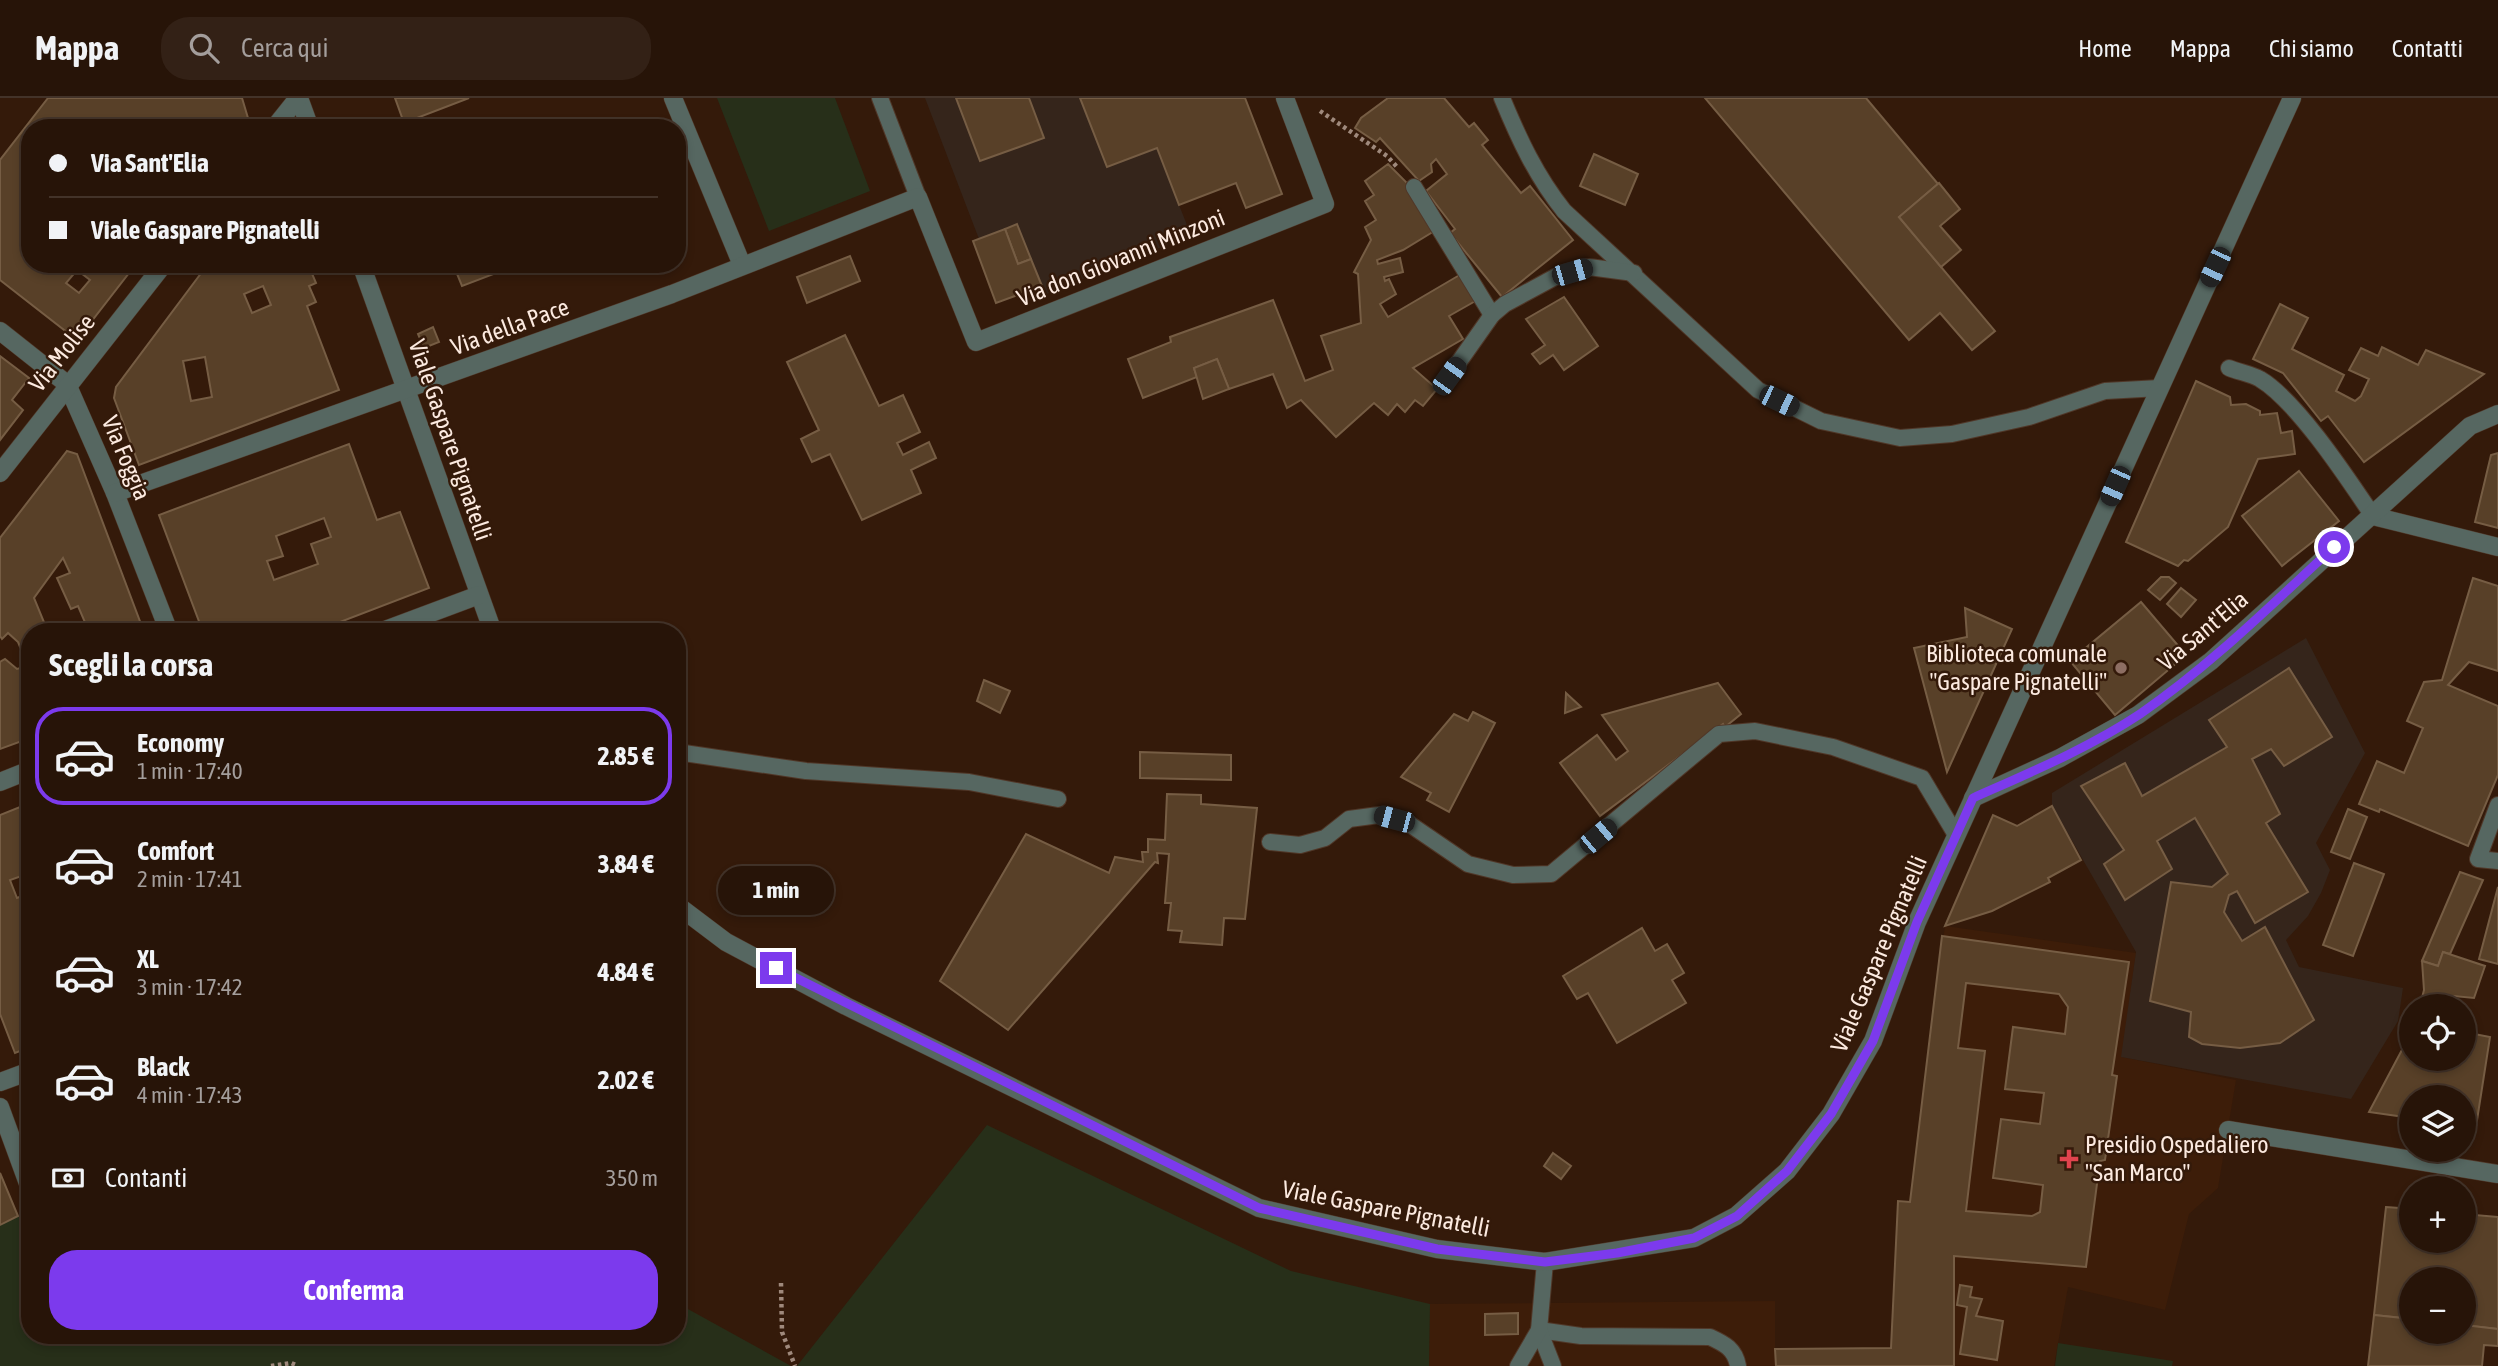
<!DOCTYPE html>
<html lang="it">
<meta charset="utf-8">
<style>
body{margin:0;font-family:"Asap Condensed",sans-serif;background:#332116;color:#f1f3f6;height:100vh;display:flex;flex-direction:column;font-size:26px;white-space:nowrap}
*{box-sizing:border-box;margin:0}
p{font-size:23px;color:#a49e9c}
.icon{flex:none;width:38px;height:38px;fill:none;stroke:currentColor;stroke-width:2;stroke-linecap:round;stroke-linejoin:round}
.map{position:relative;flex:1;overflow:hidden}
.details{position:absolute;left:21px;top:525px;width:665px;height:721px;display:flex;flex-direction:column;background:#271408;border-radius:28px;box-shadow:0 4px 10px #0003,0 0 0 2px #433329}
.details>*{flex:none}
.banner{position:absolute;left:21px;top:21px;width:665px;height:154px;border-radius:28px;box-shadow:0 4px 10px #0003,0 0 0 2px #433329;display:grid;align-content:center;height:154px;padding:0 28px;background:#271408}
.fabs{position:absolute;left:2399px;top:896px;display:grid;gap:14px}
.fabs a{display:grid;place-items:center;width:77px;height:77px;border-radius:50%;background:#271408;box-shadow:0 4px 10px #0003,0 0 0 2px #433329;font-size:35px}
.end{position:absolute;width:32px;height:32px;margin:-16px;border:9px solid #7c3aed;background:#fff;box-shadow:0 0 0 4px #fff}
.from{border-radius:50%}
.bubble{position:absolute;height:49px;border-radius:24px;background:#271408;box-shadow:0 4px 10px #0003,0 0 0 2px #433329;font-size:23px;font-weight:700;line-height:49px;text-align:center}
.car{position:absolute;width:21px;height:42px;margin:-21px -10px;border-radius:9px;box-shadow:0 0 5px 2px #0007;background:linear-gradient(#222 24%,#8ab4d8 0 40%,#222 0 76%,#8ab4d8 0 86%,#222 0)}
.banner b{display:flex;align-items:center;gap:24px;height:66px;font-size:26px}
.banner b+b{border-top:2px solid #433329}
.banner i{width:18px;height:18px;background:#f1f3f6}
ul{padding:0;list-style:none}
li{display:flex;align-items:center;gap:21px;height:98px;margin:0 14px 10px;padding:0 14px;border:4px solid transparent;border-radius:28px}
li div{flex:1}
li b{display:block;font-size:26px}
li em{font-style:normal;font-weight:700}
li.selected{border-color:#7c3aed}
li>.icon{width:63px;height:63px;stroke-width:1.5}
h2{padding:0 28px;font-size:32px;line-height:84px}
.pay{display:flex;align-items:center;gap:18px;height:77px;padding:0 28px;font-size:26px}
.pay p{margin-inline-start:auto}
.button{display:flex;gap:14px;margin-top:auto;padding:14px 28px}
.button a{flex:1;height:80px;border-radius:28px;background:#7c3aed;color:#fff;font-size:28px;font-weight:700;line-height:80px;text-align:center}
header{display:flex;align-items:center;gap:42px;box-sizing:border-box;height:98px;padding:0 35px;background:#271408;border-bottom:2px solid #433329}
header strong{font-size:33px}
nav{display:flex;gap:38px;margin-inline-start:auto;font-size:24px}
.search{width:490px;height:63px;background:#332116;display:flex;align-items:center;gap:18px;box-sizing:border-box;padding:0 24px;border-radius:28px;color:#a49e9c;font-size:26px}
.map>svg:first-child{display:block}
</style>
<header>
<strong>Mappa</strong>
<div class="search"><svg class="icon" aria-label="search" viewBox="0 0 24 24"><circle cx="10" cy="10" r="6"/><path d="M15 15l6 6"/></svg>Cerca qui</div>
<nav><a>Home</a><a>Mappa</a><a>Chi siamo</a><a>Contatti</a></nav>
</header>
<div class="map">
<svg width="2498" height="1268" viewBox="0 0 2498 1268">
<rect width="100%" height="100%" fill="#341a0a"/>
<polygon fill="#3d1d09" points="1945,828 2136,855 2122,959 2236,982 2218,1090 2189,1116 2165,1212 2068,1189 2054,1268 1429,1268 1430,1206 1775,1203 1775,1251 1891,1250 1898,1103 1910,1104"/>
<g fill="#35251b">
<polygon points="925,0 1245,0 1282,96 1246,110 1235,85 1179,107 1191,137 1044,197 1042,188 979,141"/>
<polygon points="2306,540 2365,655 2316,745 2330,772 2321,795 2308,818 2286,842 2299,869 2403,890 2398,923 2351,1001 2121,959 2136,854 2052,708 2052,695"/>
</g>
<g fill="#272f19">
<polygon points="717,0 835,0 870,93 769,133"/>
<polygon points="987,1027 1291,1173 1430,1206 1429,1268 797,1268"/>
<polygon points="18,1118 30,1128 30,1237 677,1237 677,1205 791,1268 0,1268 0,1126"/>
<polygon points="2058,1245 2173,1263 2172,1268 2055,1268"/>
</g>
<g fill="#584028" stroke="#765d44" stroke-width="2" fill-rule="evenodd">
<path d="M48,0H242L248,20L241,30H30V166H136L77,242L0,182V62ZM77,172L90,182L79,195L66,185Z"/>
<polygon points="395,0 469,0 404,25"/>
<polygon points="956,0 1029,0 1044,40 980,63"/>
<polygon points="1080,0 1245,0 1282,96 1246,110 1236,85 1179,107 1157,50 1107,69"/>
<polygon points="1388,0 1444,0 1469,29 1474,25 1488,42 1482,47 1521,95 1530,88 1573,142 1502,199 1450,135 1455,131 1426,93 1447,76 1436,61 1431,66 1432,74 1419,83 1380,40 1376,44 1355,30 1361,20"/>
<polygon points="1705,0 1866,0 1938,86 1899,119 1995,233 1972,252 1940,215 1909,242"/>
<polygon points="1594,56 1638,76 1625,107 1580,88"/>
<polygon points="1388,66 1409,87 1436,132 1403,152 1377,162 1378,166 1400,160 1403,174 1384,179 1385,183 1389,181 1396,196 1380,206 1388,219 1463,175 1479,201 1449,218 1463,241 1413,270 1437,291 1423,308 1415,302 1405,314 1397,306 1388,317 1374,305 1336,339 1301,302 1287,310 1273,276 1229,291 1217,261 1194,270 1197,279 1143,300 1128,261 1171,244 1170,239 1273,202 1305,283 1333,272 1321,238 1361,225 1358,176 1354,174 1371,142 1365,129 1376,122 1365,103 1374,97 1365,83"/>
<polygon points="1939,85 1960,111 1940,128 1961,152 1941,169 1899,119"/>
<polygon points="1017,126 1031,161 1018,166 1005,131"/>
<polygon points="1005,131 1018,166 1031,161 1042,188 996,205 973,143"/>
<polygon points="850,158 860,183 807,205 797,179"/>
<path d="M208,166H308L316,185L309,188L316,204L307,208L339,292L139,367L114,300L116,289ZM263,188L271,207L252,215L244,196ZM205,259L212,299L191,303L183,263Z"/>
<polygon points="453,166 520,166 462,188"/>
<polygon points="1564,199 1598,248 1564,272 1553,257 1540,266 1532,256 1545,247 1526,221"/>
<polygon points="2280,206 2308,220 2292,251 2344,277 2336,293 2355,303 2361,298 2369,281 2349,272 2361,250 2378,258 2382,249 2418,267 2426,252 2484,276 2364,364 2328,318 2321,323 2283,275 2253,261"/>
<polygon points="433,229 439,244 424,250 418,236"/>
<polygon points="845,237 879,308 903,297 920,334 897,345 903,357 929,344 936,360 911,372 921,395 862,422 830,356 812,364 801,341 819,332 787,264"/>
<polygon points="0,258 29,280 12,302 23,312 0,342"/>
<polygon points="1217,261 1229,291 1203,301 1194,270"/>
<polygon points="2196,283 2230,299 2231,307 2246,306 2260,313 2260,317 2277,315 2281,335 2292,333 2295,356 2258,361 2228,429 2188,463 2184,462 2178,468 2126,444"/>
<path d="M349,346L377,422L400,414L429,490L314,534H203L159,417ZM324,420L331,439L311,446L318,466L274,482L267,463L283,458L276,438Z"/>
<polygon points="67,353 77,356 144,534 75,534 87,529 78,508 71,511 57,480 70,475 63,460 34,500 48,534 30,534 30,640 0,651 0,564 5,561 17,571 28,568 18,544 8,535 2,541 0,538 0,440"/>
<polygon points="2498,355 2498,430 2475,424 2491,357"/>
<polygon points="2299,373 2339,423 2282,468 2242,418"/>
<polygon points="2161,479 2169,479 2176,485 2160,502 2148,492"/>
<polygon points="2473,480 2498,488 2498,573 2469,564 2448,587 2498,608 2498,677 2468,748 2380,711 2379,714 2359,706 2377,663 2404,675 2423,630 2407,623 2424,584 2442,582"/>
<polygon points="2181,490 2196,502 2181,519 2167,506"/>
<polygon points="2141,504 2186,557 2115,617 2070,563"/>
<polygon points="1965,510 2012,531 1947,674 1914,550 1967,539"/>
<polygon points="2289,570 2332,639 2284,668 2271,651 2252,661 2280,716 2266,725 2308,794 2255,825 2237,793 2229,797 2224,814 2242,843 2265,829 2314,922 2280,945 2240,950 2202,946 2189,939 2191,914 2150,903 2171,784 2212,789 2228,776 2195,720 2157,743 2172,771 2125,802 2104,766 2124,752 2081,688 2125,665 2142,698 2227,649 2209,622"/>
<polygon points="984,582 1010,593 1000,615 977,603"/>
<polygon points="1718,585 1741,616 1725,629 1723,626 1600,718 1560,665 1597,637 1616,662 1628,653 1602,617"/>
<polygon points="1566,595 1581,609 1565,615"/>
<polygon points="1473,614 1495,625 1449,714 1427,702 1431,695 1401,679 1454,616 1468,623"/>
<polygon points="1140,654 1231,657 1231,682 1140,680"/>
<polygon points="1167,696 1201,697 1201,706 1257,710 1245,821 1224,820 1222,847 1180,844 1182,833 1168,832 1171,805 1165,805 1169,756 1157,755 1158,765 1155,764 1008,932 940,883 1026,736 1109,775 1115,759 1143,764 1142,754 1148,754 1148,741 1165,742"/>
<polygon points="30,705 30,775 10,782 17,800 30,795 30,949 15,955 0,916 0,717"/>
<polygon points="2052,708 2081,762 2048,780 2050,784 1992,813 1945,828 1993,717 2017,728"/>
<polygon points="2348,711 2367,719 2350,761 2331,754"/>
<polygon points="2354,765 2384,776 2353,858 2323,847"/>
<polygon points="2460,774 2483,782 2450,856 2443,854 2438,868 2422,863"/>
<polygon points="2498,789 2498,866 2479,861"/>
<polygon points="1642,830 1655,853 1667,846 1684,875 1672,882 1686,905 1617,945 1588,895 1577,901 1563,878"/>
<path d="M1942,838L2129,864L2112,977L2117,978L2105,1062L2100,1063L2086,1169L1954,1158V1268H1776L1775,1251L1891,1250L1898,1103L1910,1104ZM1966,885L2059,896L2068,909L2065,936L2013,929L2005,991L2044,995L2040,1026L2001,1021L1993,1080L2043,1087L2040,1114L2032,1118L1966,1113L1985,953L1958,950Z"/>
<polygon points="2443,854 2485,868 2474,900 2454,898 2453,908 2420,908 2424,892 2422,863 2438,868"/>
<polygon points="2412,933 2412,961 2464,961 2464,934 2490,939 2475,1035 2464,1033 2464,999 2412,999 2412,1020 2369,1014"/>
<polygon points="1553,1055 1571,1068 1561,1081 1544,1068"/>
<polygon points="0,1075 18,1118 0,1127"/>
<polygon points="2386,1109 2412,1111 2412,1143 2464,1143 2464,1116 2498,1119 2498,1231 2464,1227 2464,1181 2412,1181 2412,1221 2374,1217"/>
<polygon points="1960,1187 1972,1189 1970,1199 1982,1201 1976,1218 2003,1223 1997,1262 1960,1256 1967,1209 1957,1207"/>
<polygon points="1518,1215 1518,1236 1485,1237 1485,1216"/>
<polygon points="2374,1217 2412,1221 2412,1234 2464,1234 2464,1227 2498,1231 2498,1248 2484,1247 2482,1268 2368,1268"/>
</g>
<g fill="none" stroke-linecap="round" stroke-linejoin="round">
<g stroke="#503728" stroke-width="18">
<g id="service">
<polyline points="880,0 918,99"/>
<path d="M1502,0C1519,41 1536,78 1564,113L1758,292L1821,323L1900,340L1952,336L2029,319L2105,293L2160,290"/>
<polyline points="1414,89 1492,217"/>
<path d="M2229,270C2239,274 2251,276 2260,281C2297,303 2348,381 2373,418"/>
<polyline points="1449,278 1492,217 1505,206 1555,179 1589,169 1634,175"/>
<polyline points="677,654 806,673 969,684 1058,701"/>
<polyline points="2498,707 2478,761 2498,763"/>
<polyline points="1270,744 1300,747 1325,740 1349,721 1379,717 1408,725 1468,766 1513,777 1551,776 1719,636 1755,633 1833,649 1922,680 1956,737"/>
<path d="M1539,1232L1581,1238L1710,1239C1725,1246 1735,1251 1738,1268"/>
<polyline points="1539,1232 1553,1268"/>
<polyline points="1518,1268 1539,1232 1545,1164"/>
</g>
</g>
<g stroke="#503728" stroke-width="19">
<g id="minor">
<polyline points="299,0 310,30"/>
<polyline points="673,0 742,167"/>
<polyline points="274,30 298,0"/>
<polyline points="361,166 493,534"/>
<polyline points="0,233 67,286 115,395 169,534"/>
<polyline points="0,375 164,166"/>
<polyline points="115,395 672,196 918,99 976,244 1325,106 1285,0"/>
<polyline points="2373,418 2498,449"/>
<polyline points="380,534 479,497"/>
<polyline points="0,684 30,672"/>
<polyline points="1973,700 2060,660 2138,617 2211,563 2470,328 2498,316"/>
<polyline points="677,807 726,844 846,908 1259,1110 1437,1151 1545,1164 1694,1140 1736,1118 1787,1073 1831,1016 1873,943 1917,824 2292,0"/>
<polyline points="0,984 30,973"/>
<polyline points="0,1009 30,1091"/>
<polyline points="2228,1032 2498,1076"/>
</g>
</g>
<g stroke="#9f897c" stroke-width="4.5" stroke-dasharray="3.5 3.5" stroke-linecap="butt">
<polyline points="1320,13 1387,58 1398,70"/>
<polyline points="781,1185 782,1234 795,1268"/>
<polyline points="271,1268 291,1265 298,1268"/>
</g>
<use href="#service" stroke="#566761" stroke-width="16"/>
<use href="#minor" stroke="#566761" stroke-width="18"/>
</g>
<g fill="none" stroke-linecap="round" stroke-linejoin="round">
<path stroke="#7c3aed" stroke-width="9" d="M776,870L1259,1110L1437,1151L1545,1164L1617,1155L1694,1140L1737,1118L1787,1073L1831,1016L1873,943L1917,824L1973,700C2029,675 2089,650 2140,616C2211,567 2271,507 2334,449"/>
</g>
<circle fill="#8d6e63" stroke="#341a0a" stroke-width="2.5" cx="2121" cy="570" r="7"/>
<path fill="#e0444e" stroke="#341a0a" stroke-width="2.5" d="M2065.5 1050.5h7v7h7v7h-7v7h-7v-7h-7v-7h7z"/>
<g text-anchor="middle" stroke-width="5" stroke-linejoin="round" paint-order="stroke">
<g font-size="24" fill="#fceae0" stroke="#341a0a">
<text transform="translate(1121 160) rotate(-22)" y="8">Via don Giovanni Minzoni</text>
<text transform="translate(510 229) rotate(-20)" y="8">Via della Pace</text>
<text transform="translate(62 255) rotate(-52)" y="8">Via Molise</text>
<text transform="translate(450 342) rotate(71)" y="8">Viale Gaspare Pignatelli</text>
<text transform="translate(126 360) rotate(67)" y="8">Via Foggia</text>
<text transform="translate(2203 533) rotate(-40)" y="8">Via Sant'Elia</text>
<text transform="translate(1879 856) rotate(-67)" y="8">Viale Gaspare Pignatelli</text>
<text transform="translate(1386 1111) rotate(11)" y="8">Viale Gaspare Pignatelli</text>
</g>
<g font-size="24" fill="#fceae0" stroke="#341a0a" text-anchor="end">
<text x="2107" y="564">Biblioteca comunale<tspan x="2107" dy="28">"Gaspare Pignatelli"</tspan></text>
<text x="2085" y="1055" text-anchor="start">Presidio Ospedaliero<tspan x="2085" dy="28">"San Marco"</tspan></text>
</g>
</g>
</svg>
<div class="fabs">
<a><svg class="icon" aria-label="locate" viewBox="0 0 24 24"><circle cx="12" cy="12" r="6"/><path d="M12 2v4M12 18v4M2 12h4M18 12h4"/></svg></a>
<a><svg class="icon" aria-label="layers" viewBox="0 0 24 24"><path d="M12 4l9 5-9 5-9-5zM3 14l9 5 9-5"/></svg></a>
<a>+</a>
<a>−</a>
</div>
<i class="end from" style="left:2334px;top:449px"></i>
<i class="end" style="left:776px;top:870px"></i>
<div class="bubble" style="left:718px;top:768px;width:116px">1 min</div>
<i class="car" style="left:2215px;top:169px;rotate:205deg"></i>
<i class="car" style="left:1572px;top:174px;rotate:74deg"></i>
<i class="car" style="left:1449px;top:278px;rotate:36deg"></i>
<i class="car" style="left:1779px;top:303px;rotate:116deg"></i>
<i class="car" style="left:2115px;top:388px;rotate:204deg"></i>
<i class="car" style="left:1394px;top:721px;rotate:285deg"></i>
<i class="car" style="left:1598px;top:738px;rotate:50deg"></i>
<div class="banner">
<b><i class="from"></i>Via Sant'Elia</b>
<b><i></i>Viale Gaspare Pignatelli</b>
</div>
<section class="details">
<h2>Scegli la corsa</h2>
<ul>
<li class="selected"><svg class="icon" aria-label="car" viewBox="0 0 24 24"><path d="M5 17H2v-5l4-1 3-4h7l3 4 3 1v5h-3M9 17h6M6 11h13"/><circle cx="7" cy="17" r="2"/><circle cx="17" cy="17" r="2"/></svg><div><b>Economy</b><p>1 min · 17:40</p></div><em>2.85 €</em></li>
<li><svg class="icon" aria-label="car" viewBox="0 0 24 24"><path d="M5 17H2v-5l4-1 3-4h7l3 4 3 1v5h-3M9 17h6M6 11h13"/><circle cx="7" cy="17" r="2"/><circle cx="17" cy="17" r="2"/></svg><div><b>Comfort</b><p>2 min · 17:41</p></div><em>3.84 €</em></li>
<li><svg class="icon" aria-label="car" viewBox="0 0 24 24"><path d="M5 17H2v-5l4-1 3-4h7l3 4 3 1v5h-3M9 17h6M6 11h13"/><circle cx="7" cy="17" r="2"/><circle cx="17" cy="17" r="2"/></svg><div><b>XL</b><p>3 min · 17:42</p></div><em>4.84 €</em></li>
<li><svg class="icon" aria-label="car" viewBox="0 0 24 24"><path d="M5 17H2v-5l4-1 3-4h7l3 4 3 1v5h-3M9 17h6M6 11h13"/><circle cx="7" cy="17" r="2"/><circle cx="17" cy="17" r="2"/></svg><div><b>Black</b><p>4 min · 17:43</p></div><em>2.02 €</em></li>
</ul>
<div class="pay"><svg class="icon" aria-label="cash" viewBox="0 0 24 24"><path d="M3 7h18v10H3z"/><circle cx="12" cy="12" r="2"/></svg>Contanti<p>350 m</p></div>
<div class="button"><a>Conferma</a></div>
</section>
</div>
